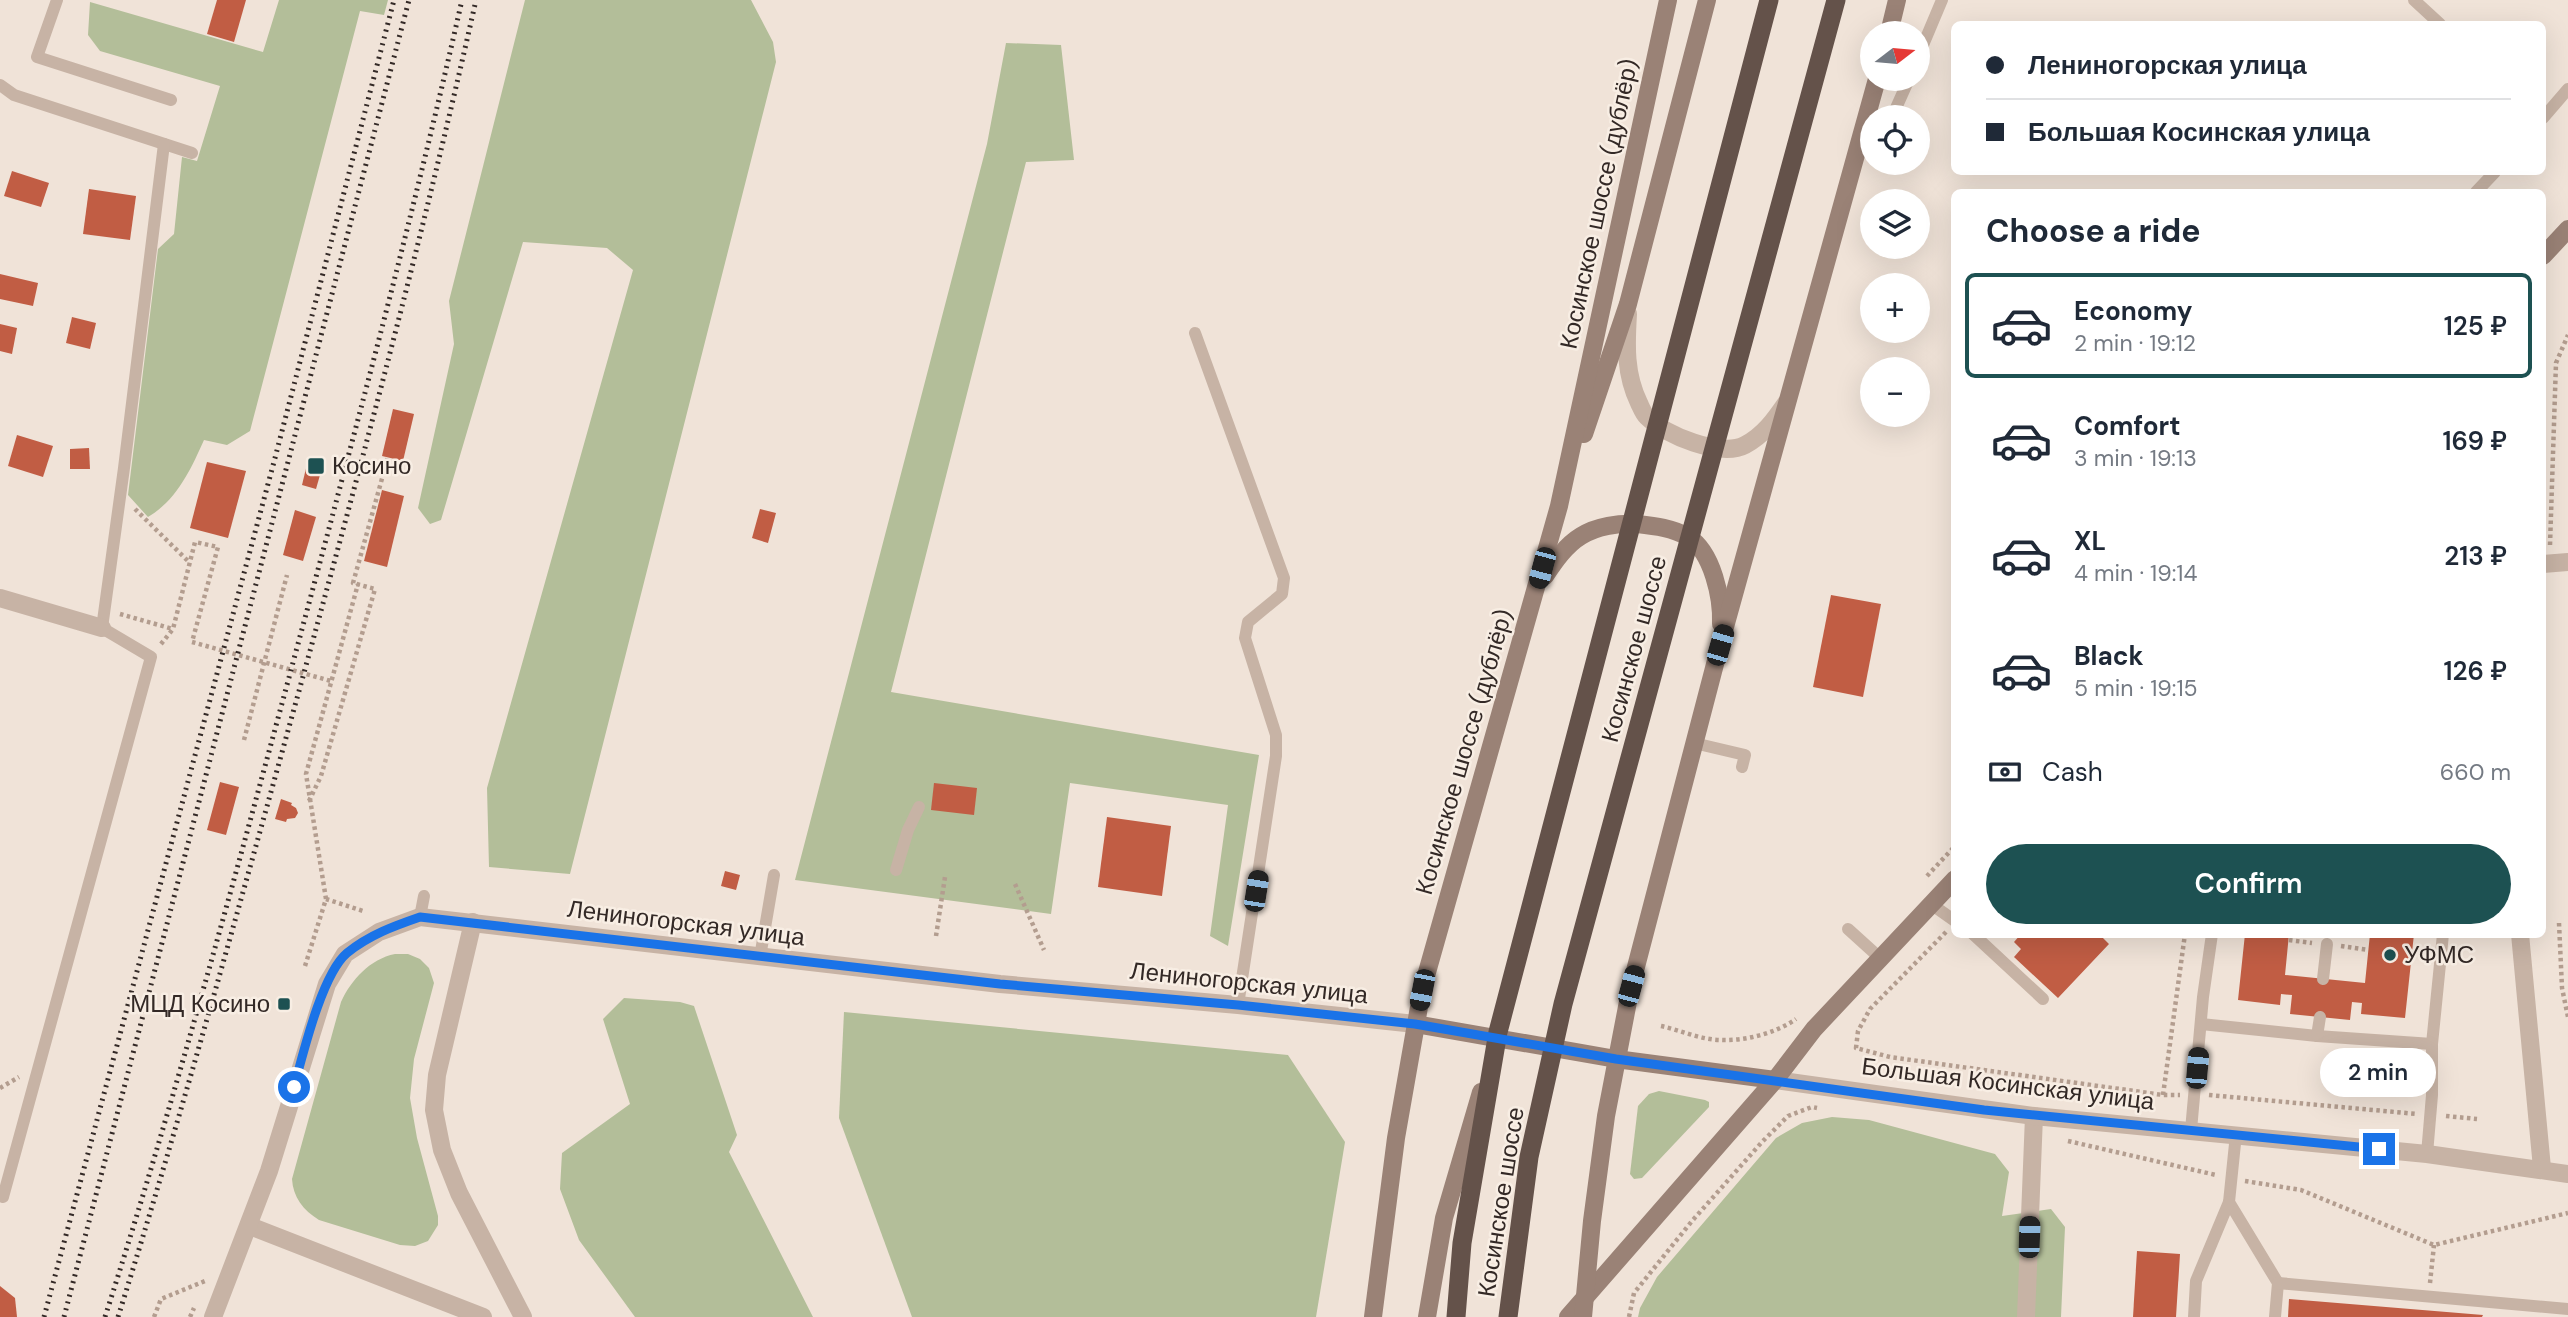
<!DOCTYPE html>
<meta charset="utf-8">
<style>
body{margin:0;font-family:"DM Sans",sans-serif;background:#f6f6f7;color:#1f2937;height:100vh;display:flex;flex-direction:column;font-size:26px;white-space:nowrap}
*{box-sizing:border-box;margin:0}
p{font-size:23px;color:#747a83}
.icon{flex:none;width:38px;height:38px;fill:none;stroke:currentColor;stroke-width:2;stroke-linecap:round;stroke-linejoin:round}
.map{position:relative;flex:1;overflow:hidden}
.details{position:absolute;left:1951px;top:189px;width:595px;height:749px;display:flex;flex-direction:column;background:#fff;border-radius:10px;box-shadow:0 7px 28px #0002}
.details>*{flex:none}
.top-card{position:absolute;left:1951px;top:21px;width:595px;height:154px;border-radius:10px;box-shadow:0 7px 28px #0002;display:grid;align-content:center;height:154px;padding:0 35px;background:#fff}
.needle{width:46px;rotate:74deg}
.tools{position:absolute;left:1860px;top:21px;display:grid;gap:14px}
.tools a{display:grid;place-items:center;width:70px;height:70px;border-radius:50%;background:#fff;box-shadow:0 7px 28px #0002;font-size:35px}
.end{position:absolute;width:32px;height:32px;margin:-16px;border:9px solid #1a73e8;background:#fff;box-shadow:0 0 0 4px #fff}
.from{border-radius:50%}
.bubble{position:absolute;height:49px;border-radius:24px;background:#fff;box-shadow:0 7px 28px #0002;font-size:23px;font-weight:600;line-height:49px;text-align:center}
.car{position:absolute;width:21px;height:42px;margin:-21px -10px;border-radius:9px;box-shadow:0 0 5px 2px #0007;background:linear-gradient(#222 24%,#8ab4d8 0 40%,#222 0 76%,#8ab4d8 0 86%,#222 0)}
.top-card b{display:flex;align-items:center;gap:24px;height:66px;font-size:26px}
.top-card b+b{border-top:2px solid #e0e1e3}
.top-card i{width:18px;height:18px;background:#1f2937}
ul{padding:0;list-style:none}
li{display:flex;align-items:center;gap:21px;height:105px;margin:0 14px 10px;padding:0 21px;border:4px solid transparent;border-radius:10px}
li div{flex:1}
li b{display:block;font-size:26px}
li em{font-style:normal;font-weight:600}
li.selected{border-color:#1d5152}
li>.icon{width:63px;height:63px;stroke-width:1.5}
h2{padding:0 35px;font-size:32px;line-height:84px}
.pay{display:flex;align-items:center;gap:18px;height:77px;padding:0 35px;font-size:26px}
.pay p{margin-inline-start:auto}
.button{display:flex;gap:14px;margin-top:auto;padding:14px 35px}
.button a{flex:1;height:80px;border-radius:42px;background:#1d5152;color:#fff;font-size:28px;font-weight:600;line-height:80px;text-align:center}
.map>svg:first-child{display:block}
</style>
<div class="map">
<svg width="2568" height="1317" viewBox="0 0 2568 1317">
<rect width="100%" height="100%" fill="#f0e3d8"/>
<g fill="#b3be99">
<path d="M279,0H388L384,15L360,11L250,431L227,445L204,440C191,469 177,500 148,517L128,495L158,249L174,234L182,157L197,161L220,86L100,51L88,35L90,2L263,52Z"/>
<polygon points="525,0 751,0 773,42 776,62 570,874 489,867 487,788 633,270 607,248 523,242 441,520 430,524 418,508 454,344 449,301"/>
<polygon points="1006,43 1061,45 1074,160 1026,162 891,692 1259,755 1228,946 1210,936 1228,805 1070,783 1051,914 795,880 987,144"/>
<path d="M395,954H408L420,959L429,968L434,983L414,1059L410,1098L417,1138L438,1216V1225L428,1241L415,1246L400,1245L319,1220C303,1210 293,1197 292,1179L341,1002C351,980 370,959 395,954Z"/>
<polygon points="624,998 680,1002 694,1006 737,1135 729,1152 813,1317 635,1317 579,1240 560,1189 562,1153 630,1104 603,1019"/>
<polygon points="844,1012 1288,1055 1345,1142 1316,1317 912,1317 839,1118"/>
<polygon points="1659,1091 1705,1100 1709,1102 1709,1107 1642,1178 1634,1179 1630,1174 1638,1106 1649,1094"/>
<polygon points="1832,1117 1869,1120 1995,1154 2009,1172 2002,1216 2051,1209 2065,1227 2061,1317 1638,1317 1640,1308 1657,1277 1776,1138 1802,1123"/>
</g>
<g fill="#c15d44">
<polygon points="217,0 246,0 234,42 207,34"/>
<polygon points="12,171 49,183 41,207 4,196"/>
<polygon points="89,189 136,196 130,240 83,234"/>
<polygon points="0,274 38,283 33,306 0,299"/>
<polygon points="72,317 96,323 90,349 66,343"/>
<polygon points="0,324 17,328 12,354 0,351"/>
<polygon points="393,409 414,414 403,461 382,456"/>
<polygon points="17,435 53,446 43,477 8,466"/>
<polygon points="89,448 90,469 70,469 70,449"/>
<polygon points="309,456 324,461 316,489 302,485"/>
<polygon points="207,462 246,471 228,538 190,528"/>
<polygon points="382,490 404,496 387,567 364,561"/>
<polygon points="760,509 776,513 768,543 752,538"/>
<polygon points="295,510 316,517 303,561 283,555"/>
<polygon points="1831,595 1881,604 1863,697 1813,687"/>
<polygon points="220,782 239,787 226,835 207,830"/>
<polygon points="934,783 977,788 974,815 931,810"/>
<polygon points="281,799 292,803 291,805 296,808 298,813 295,818 287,819 286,822 275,819"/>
<polygon points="1107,817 1171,826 1162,896 1098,887"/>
<polygon points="725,871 740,875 736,890 721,886"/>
<polygon points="2021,934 2099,934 2109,944 2058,998 2014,957 2021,949 2014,942"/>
<polygon points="2245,934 2289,934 2285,975 2365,983 2370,934 2414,934 2405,1018 2361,1014 2362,1003 2352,1002 2350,1020 2290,1014 2292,995 2281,994 2280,1005 2238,1000"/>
<polygon points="2137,1251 2180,1254 2176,1317 2133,1317"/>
<polygon points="0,1286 15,1298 17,1317 0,1317"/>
<polygon points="2289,1299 2483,1315 2482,1317 2288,1317"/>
</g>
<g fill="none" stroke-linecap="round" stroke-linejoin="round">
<g stroke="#b39d8f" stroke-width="4.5" stroke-dasharray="3.5 3.5" stroke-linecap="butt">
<polyline points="135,509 189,562"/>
<polyline points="2550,545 2556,363 2568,335"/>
<polyline points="120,614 173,629"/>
<polyline points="161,644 173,629 195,542 218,547 192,642 331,681"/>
<polyline points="244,740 287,575"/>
<polyline points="309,801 321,776 375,589 353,583 388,457"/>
<polyline points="1927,876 1955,846"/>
<polyline points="1015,884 1044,950"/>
<polyline points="326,899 306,774 358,584"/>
<polyline points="2559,923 2562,988 2568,1017"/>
<polyline points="1946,932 1870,1009 1858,1031 1856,1048 1890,1057 2163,1095 2180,1095"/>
<polyline points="936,936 945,877"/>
<polyline points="2289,940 2312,943"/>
<polyline points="2341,946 2368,950"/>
<polyline points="305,966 326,899 363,911"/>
<path d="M1661,1026C1680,1030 1701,1040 1721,1040C1746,1041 1776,1033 1796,1019"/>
<polyline points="0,1088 19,1077"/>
<polyline points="2163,1095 2185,934"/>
<polyline points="2209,1095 2417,1114"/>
<polyline points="2446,1116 2477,1119"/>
<polyline points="2068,1141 2216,1175"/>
<polyline points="2245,1181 2301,1190 2434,1245 2568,1213"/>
<polyline points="2430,1283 2434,1245"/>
<polyline points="154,1317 161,1299 205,1281"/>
<polyline points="190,1317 194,1308"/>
<polyline points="1629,1317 1634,1293 1692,1221 1762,1142 1788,1116 1812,1107 1817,1108"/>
</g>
<g stroke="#c7b3a5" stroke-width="12">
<polyline points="57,0 37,57 171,100"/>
<polyline points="2414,0 2440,24"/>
<polyline points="1918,57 1942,0"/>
<polyline points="0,85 14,95 192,153"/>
<polyline points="1892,117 1909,79"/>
<polyline points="2543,118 2568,89"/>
<polyline points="1859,149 1872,142"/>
<polyline points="2476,192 2495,172"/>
<polyline points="1195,333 1284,578 1282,594 1248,622 1245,638 1276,735 1276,756 1238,1005"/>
<polyline points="1694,743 1745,755 1742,767"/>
<polyline points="896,870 908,830 919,807"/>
<polyline points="1931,904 1955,921"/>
<polyline points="420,917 424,896"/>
<polyline points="1848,929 1880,958"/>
<polyline points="1973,934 2043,999"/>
<polyline points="760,957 774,875"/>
<polyline points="2323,979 2327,944"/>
<polyline points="2201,1024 2317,1036 2432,1044"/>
<polyline points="2317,1036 2320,1017"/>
<polyline points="2191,1130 2203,997 2212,934"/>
<polyline points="2236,1134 2229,1202 2278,1283 2275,1317"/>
<polyline points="2427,1154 2432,1095 2432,1044 2443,934"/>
<polyline points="0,1196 3,1197 151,657 102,628 124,468 164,144"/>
<polyline points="2278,1283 2568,1309"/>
<polyline points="2194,1317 2196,1281 2229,1202"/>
</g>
<g stroke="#c7b3a5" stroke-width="18">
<path d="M1628,314C1626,346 1625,374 1639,403C1641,407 1643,413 1647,417C1665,435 1721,458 1745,445C1764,435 1775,419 1786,403"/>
<polyline points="2543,564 2568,562"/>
<polyline points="0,598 102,628"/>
<polyline points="250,1226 483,1317"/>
<polyline points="2026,1317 2034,1116"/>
</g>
<g stroke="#c7b3a5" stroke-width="18">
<polyline points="473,922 437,1075 434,1110 442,1150 459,1193 523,1317"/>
<polyline points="2520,934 2542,1168"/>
<polyline points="1775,1080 2034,1116 2427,1154 2568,1174"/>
<polyline points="213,1317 269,1171 327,984 345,954 379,932 420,917 1000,984 1238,1005 1415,1024"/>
</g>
<g stroke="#9a8276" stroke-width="18">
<polyline points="1889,33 1897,0"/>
<polyline points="2543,256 2568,229"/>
<polyline points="1584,434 1628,304 1707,0"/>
<path d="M1545,576C1555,561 1566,545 1581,536C1597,526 1619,523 1637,524C1655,526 1673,528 1688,537C1713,552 1722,599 1721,624"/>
<polyline points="1415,1024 1616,1059 1775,1080"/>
<polyline points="1373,1317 1396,1138 1422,990 1559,506 1668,0"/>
<polyline points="1427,1317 1444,1218 1481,1092"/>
<polyline points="1568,1317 1775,1080 1814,1029 1955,879"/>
<polyline points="1583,1317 1592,1221 1606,1116 1631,986 1720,645 1877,79"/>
</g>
<g stroke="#64524a" stroke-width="19">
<polyline points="1456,1317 1462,1243 1498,1032 1769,0"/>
<polyline points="1508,1317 1529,1157 1563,1004 1836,0"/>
</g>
<g stroke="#332926" stroke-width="5" stroke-dasharray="2 5" stroke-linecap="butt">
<polyline points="44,1317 275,458 394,0"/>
<polyline points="64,1317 409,0"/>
<path d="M105,1317C179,1086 242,852 305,618C360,413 415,208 462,0"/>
<path d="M118,1317C183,1110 241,900 299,691C362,462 424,232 476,0"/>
</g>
</g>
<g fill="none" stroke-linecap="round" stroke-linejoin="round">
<path stroke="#1a73e8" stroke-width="9" d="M294,1087C303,1054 322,974 347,953C369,935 394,926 420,917L1000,984L1238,1005L1415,1024L1616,1059L1984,1110L2379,1149"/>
</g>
<g fill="#1d5152" stroke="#f8eee4" stroke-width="2.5">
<rect x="307" y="457" width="18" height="18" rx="3.5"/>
<circle cx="2390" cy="955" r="7"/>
<rect x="277" y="997" width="14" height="14" rx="3.5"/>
</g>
<g text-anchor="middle" stroke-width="5" stroke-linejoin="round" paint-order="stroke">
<g font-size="24" fill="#332926" stroke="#f8eee4">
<text transform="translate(1599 204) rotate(-78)" y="8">Косинское шоссе (дублёр)</text>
<text transform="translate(1634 649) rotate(-75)" y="8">Косинское шоссе</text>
<text transform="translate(1464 752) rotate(-74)" y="8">Косинское шоссе (дублёр)</text>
<text transform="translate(686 923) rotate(7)" y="8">Лениногорская улица</text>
<text transform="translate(1249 983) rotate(6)" y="8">Лениногорская улица</text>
<text transform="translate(2008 1084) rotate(7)" y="8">Большая Косинская улица</text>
<text transform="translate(1501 1202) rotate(-81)" y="8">Косинское шоссе</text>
</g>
<g font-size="24" fill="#332926" stroke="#f8eee4" text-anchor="start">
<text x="332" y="474">Косино</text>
<text x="2404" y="963">УФМС</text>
<text x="270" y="1012" text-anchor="end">МЦД Косино</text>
</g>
</g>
</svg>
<div class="tools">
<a><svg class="needle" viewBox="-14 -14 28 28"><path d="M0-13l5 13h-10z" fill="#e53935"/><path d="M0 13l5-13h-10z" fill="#747a83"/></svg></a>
<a><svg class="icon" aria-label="locate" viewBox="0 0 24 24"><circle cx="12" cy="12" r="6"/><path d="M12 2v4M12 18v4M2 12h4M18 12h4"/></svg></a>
<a><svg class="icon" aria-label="layers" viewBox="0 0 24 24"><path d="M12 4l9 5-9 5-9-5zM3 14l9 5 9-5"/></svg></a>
<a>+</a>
<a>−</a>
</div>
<i class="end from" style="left:294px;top:1087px"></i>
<i class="end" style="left:2379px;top:1149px"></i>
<div class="bubble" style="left:2320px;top:1048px;width:116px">2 min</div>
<i class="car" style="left:1542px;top:568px;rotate:195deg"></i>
<i class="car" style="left:1720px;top:645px;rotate:16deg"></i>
<i class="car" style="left:1256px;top:891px;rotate:9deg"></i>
<i class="car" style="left:1631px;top:986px;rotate:15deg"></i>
<i class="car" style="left:1422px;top:990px;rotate:191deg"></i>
<i class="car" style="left:2197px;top:1068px;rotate:5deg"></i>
<i class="car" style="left:2029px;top:1237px;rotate:2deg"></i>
<div class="top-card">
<b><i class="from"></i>Лениногорская улица</b>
<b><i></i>Большая Косинская улица</b>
</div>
<section class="details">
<h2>Choose a ride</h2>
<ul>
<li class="selected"><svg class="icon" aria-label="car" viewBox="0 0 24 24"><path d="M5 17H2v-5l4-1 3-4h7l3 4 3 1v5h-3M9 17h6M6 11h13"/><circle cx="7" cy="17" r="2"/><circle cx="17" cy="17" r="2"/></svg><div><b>Economy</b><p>2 min · 19:12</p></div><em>125 ₽</em></li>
<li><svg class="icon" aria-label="car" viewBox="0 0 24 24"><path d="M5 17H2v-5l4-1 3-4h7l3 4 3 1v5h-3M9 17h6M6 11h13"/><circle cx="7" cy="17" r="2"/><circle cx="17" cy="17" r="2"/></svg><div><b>Comfort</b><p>3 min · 19:13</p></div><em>169 ₽</em></li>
<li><svg class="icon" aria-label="car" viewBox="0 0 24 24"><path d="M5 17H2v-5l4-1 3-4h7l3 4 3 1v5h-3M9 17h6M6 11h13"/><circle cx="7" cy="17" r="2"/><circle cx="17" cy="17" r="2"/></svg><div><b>XL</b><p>4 min · 19:14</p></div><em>213 ₽</em></li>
<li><svg class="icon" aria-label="car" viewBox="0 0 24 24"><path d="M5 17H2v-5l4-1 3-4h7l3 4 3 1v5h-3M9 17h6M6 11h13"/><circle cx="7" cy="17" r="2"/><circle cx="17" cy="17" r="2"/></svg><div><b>Black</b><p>5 min · 19:15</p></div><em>126 ₽</em></li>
</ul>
<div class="pay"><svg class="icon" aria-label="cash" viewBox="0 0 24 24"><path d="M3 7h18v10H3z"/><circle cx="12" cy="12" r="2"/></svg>Cash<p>660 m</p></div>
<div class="button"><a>Confirm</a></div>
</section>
</div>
